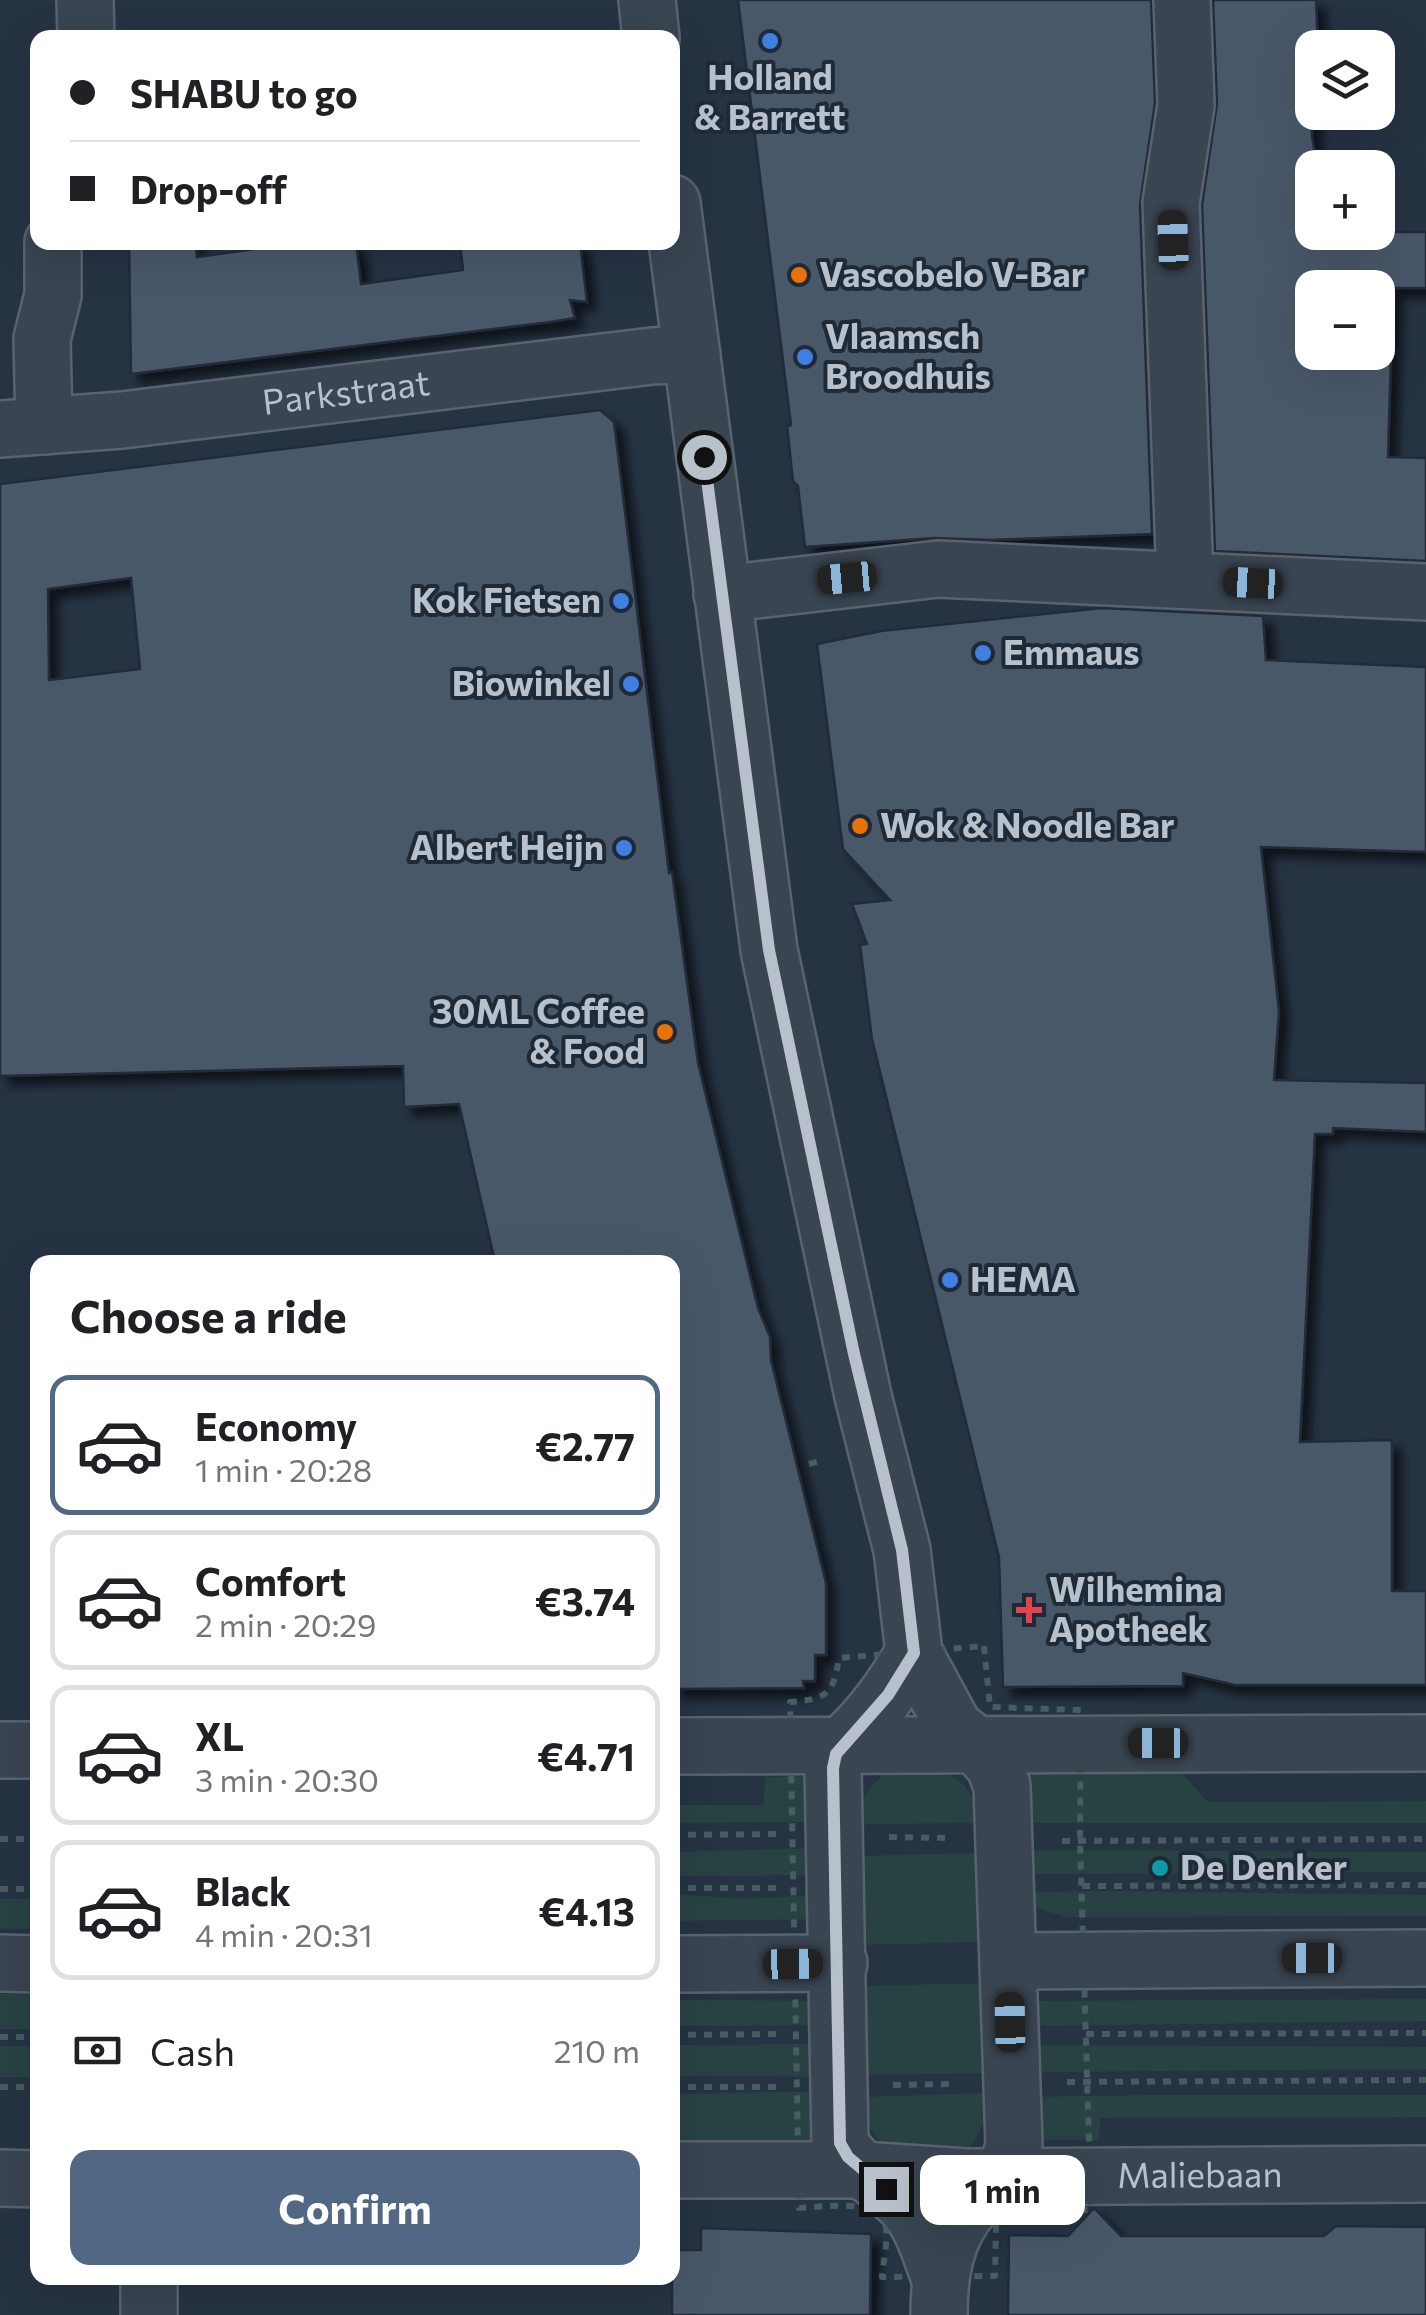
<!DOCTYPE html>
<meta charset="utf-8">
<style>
body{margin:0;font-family:Commissioner,sans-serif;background:#f6f6f6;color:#202124;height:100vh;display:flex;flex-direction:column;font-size:38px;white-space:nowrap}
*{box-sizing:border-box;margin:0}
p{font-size:32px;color:#757577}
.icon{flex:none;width:55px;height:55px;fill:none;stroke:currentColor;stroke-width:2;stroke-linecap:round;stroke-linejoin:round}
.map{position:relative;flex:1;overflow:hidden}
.side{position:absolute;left:30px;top:1255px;width:650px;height:1030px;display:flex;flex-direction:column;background:#fff;border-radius:20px;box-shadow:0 10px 40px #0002}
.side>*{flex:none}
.top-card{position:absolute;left:30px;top:30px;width:650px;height:220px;border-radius:20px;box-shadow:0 10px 40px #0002;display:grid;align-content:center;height:220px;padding:0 40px;background:#fff}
.buttons{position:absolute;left:1295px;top:30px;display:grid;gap:20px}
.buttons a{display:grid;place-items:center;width:100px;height:100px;border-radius:20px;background:#fff;box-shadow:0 10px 40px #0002;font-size:50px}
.end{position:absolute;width:45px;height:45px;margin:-22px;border:12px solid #b8c0cc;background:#111;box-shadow:0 0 0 5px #111}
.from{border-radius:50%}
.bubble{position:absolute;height:70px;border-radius:20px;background:#fff;box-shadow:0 10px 40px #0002;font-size:32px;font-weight:700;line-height:70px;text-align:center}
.car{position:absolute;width:30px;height:60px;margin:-30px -15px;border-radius:12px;box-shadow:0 0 8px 2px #0007;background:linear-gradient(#222 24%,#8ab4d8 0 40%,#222 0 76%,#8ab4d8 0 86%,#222 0)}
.top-card b{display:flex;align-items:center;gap:35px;height:95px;font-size:38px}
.top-card b+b{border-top:2px solid #e0e0e0}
.top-card i{width:25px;height:25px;background:#202124}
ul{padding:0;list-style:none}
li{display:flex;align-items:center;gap:30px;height:140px;margin:0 20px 15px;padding:0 20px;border:5px solid #e0e0e0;border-radius:20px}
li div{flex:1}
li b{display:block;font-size:38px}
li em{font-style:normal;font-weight:700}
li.active{border-color:#526784}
li>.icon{width:90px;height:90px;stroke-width:1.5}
h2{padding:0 40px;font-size:45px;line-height:120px}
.pay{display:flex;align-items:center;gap:25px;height:110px;padding:0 40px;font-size:38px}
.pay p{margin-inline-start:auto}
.action{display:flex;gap:20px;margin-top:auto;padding:20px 40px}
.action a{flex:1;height:115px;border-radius:20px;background:#526784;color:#fff;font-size:40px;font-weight:700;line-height:115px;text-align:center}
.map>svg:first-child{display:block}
</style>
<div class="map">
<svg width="1426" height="2315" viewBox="0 0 1426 2315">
<defs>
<filter id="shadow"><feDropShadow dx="9" dy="9" stdDeviation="5" flood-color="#0009"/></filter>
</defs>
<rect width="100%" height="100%" fill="#263343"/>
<g fill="#284244">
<polygon points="1020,1760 1180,1771 1208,1802 1426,1801 1426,1823 1022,1823"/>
<path d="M887,1772C941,1772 965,1763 981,1823L855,1824C860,1800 868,1787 887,1772Z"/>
<polygon points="814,1776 817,1822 673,1823 672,1805 764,1805 765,1777"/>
<polygon points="819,1848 820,1875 673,1876 672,1852"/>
<polygon points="1022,1850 1426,1852 1426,1872 1023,1874"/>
<polygon points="982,1853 983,1942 856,1945 855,1856"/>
<polygon points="1098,1891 1426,1895 1426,1916 1066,1917 1039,1909 1023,1900 1024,1892"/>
<polygon points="672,1894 744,1899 821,1895 824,1919 673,1921"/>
<rect x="0" y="1899" width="37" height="30"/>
<polygon points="986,1983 988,2073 862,2075 860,1986"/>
<rect x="0" y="1994" width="37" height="35"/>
<polygon points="1426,1999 1426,2021 1027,2026 1026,2001"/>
<polygon points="673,2000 830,2001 831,2025 673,2026"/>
<polygon points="832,2044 833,2077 673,2076 672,2045"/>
<polygon points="1028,2045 1426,2047 1426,2069 1028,2072"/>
<rect x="0" y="2046" width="37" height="31"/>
<polygon points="835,2091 838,2147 673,2147 672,2094"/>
<path d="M990,2093C988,2118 977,2155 945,2158C936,2159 924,2155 915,2153C878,2147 867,2135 863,2097Z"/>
<polygon points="1143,2095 1426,2095 1426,2117 1100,2118 1099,2140 1030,2140 1030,2097"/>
</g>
<g fill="#4a5969" stroke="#212c3a" stroke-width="2.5" fill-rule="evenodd" filter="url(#shadow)">
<polygon points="738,0 1151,0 1155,103 1140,204 1152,534 988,540 935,538 805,547 798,486 793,481 787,426 791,425"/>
<path d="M1213,0H1316L1318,48H1312V136L1315,154L1325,155L1326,168H1312V232H1426V288H1393L1388,457L1426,458V561L1215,551L1202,205L1217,104ZM1312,288H1378V352H1312Z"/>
<polygon points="129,242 195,242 197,257 305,242 356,242 361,284 463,270 460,242 580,242 587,302 570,300 575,318 550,322 131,374"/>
<path d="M600,410L614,422L669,873L672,872L698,1063L758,1308L770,1337L771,1360L826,1583V1655H815V1681H803L804,1688L672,1689V1262H495L459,1104L404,1107L403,1066L0,1076V484ZM131,578L140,669L49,680L48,589Z"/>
<polygon points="1102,608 1263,616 1266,660 1426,667 1426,852 1261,847 1279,1011 1274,1080 1426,1083 1426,1132 1333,1128 1333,1134 1315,1134 1300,1442 1392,1440 1392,1591 1426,1591 1426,1685 1235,1685 1183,1673 1183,1686 1003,1687 999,1557 872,1039 860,945 867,944 852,904 890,900 843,849 817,644 881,631"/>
<polygon points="1094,2208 1121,2236 1324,2236 1336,2226 1426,2227 1426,2315 1008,2315 1009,2235 1068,2236"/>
<polygon points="701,2228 871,2234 870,2315 672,2315 672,2250 701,2250"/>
</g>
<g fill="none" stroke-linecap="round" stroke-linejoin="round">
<g stroke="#596370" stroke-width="60">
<g id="minor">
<polyline points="85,0 86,38"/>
<polyline points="647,0 651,38"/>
<polyline points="1182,0 1186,105 1171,203 1185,580"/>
<polyline points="672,203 769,950 863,1396 902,1550 914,1653 954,1727 976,1745"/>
<polyline points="44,426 42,339 53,295 53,242"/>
<path id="s1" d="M0,429L122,420L652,356L692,354"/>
<polyline points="722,594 938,569 1426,592"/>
<path d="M843,1744C873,1717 893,1687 914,1653"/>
<polyline points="1009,1961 1426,1958"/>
<polyline points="0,1963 38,1964"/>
<polyline points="672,1964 839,1963"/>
<polyline points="149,2278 149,2315"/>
</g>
</g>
<g stroke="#596370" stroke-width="60">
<g id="tertiary">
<path d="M843,1744L837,1753L833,1768L840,2143C855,2170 882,2182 904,2204C922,2223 930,2252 939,2276"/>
<polyline points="672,1746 1426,1743"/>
<polyline points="0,1750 38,1750"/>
<path id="s2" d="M672,2170H861L967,2177L1426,2174"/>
<polyline points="0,2178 38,2179"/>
<path d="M939,2315C939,2274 945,2234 974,2203C993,2183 1009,2172 1014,2145L1002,1786L994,1765L976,1745"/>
</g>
</g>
<g stroke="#465e60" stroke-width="6" stroke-dasharray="8 8" stroke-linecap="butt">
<polyline points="809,1464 824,1460"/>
<path d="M984,1646L990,1707L1081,1710L1080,1841L1091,2210L1017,2212L996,2223L995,2276L882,2277C883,2262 890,2235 884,2220C875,2199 819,2207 799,2208L790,1702C827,1699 833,1695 839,1658Z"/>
<polyline points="672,1835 776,1834"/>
<polyline points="889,1837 947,1838"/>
<polyline points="0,1839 38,1839"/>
<polyline points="1062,1841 1426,1839"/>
<polyline points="1082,1886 1426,1885"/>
<polyline points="672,1888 781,1888"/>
<polyline points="0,1889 38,1889"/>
<polyline points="1086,2034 1426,2033"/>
<polyline points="672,2035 784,2034"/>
<polyline points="0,2037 38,2037"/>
<polyline points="1067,2082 1426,2080"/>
<polyline points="893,2085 956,2084"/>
<polyline points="0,2087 38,2087"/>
<polyline points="672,2087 781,2087"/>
</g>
<use href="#minor" stroke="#3a4552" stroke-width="55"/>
<use href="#tertiary" stroke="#3a4552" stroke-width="55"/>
</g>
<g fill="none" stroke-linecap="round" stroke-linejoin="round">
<polyline stroke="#b8c0cc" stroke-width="12" points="704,457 769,950 854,1354 902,1550 914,1653 888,1695 836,1754 833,1768 840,2143 848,2157 886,2189"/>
</g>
<g fill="#3f7fe0" stroke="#1f2a38" stroke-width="4">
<circle cx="770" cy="41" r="10"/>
<circle cx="805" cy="357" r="10"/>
<circle cx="621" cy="601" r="10"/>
<circle cx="983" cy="653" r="10"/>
<circle cx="631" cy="684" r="10"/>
<circle cx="624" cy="848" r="10"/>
<circle cx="950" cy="1280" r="10"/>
</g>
<g fill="#e8710a" stroke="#1f2a38" stroke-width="4">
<circle cx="799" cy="275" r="10"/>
<circle cx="860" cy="826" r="10"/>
<circle cx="665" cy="1032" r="10"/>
</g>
<path fill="#e0444e" stroke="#1f2a38" stroke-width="4" d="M1024 1595h10v10h10v10h-10v10h-10v-10h-10v-10h10z"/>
<circle fill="#0f9aa8" stroke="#1f2a38" stroke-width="4" cx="1160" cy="1868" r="10"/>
<g text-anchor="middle" stroke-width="8" stroke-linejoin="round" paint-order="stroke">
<g font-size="35" font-weight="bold" fill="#b8c0cc" stroke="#1f2a38" text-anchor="start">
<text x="770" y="90" text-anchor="middle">Holland<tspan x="770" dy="40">&amp; Barrett</tspan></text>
<text x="819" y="287">Vascobelo V-Bar</text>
<text x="825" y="349">Vlaamsch<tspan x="825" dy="40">Broodhuis</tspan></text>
<text x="601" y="613" text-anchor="end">Kok Fietsen</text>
<text x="1003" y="665">Emmaus</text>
<text x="611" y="696" text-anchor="end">Biowinkel</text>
<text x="880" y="838">Wok &amp; Noodle Bar</text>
<text x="604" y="860" text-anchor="end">Albert Heijn</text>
<text x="645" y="1024" text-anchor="end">30ML Coffee<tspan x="645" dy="40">&amp; Food</tspan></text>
<text x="970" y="1292">HEMA</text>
<text x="1049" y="1602">Wilhemina<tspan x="1049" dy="40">Apotheek</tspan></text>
<text x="1180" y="1880">De Denker</text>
</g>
<g font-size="35" fill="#b8c0cc" stroke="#1f2a38">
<text dy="12" stroke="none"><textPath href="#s1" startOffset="348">Parkstraat</textPath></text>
<text dy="12" stroke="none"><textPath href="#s2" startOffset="528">Maliebaan</textPath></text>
</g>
</g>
</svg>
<div class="buttons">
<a><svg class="icon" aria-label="layers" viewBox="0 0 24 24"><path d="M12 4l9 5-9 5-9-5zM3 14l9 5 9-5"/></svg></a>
<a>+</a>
<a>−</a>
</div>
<i class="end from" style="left:704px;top:457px"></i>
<i class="end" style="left:886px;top:2189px"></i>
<div class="bubble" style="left:920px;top:2155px;width:165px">1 min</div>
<i class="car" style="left:1173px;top:240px;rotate:358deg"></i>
<i class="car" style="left:847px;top:578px;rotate:265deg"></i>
<i class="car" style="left:1253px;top:583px;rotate:273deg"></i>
<i class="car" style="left:1158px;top:1743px;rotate:270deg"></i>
<i class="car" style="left:1312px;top:1958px;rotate:270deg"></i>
<i class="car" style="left:793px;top:1964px;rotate:89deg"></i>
<i class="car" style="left:1010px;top:2022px;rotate:359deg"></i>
<div class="top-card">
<b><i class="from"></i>SHABU to go</b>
<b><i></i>Drop-off</b>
</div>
<section class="side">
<h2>Choose a ride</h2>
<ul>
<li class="active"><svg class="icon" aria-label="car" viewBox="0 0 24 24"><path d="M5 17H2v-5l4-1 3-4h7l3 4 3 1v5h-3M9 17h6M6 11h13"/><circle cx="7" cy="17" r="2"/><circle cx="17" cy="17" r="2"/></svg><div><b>Economy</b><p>1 min · 20:28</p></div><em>€2.77</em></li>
<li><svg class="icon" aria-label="car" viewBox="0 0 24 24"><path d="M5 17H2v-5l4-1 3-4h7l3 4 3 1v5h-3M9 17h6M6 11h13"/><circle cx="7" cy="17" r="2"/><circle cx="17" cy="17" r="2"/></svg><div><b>Comfort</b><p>2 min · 20:29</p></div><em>€3.74</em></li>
<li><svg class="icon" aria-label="car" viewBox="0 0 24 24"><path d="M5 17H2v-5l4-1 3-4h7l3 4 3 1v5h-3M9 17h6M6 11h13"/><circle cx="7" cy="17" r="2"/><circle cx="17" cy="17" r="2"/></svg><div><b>XL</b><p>3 min · 20:30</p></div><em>€4.71</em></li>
<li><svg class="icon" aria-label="car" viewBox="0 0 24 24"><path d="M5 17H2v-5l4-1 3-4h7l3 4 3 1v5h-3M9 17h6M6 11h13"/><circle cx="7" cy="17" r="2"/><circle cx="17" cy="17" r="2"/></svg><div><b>Black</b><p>4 min · 20:31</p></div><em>€4.13</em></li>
</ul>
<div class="pay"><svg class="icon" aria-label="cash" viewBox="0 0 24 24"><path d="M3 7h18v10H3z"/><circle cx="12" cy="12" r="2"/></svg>Cash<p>210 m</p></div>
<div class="action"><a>Confirm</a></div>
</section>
</div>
